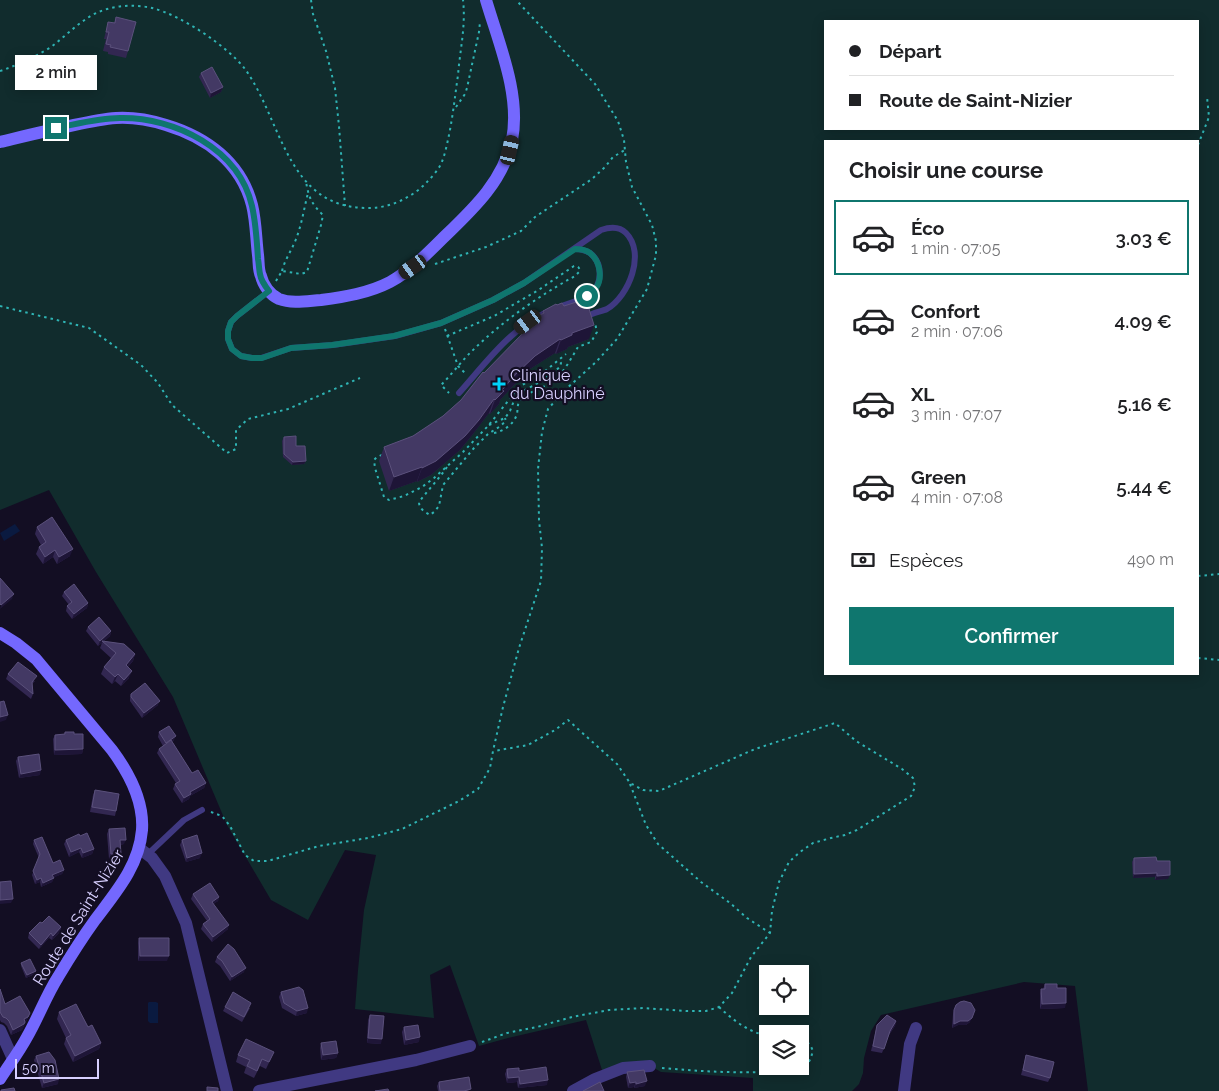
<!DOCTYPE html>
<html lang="fr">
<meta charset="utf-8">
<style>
body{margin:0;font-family:Raleway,sans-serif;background:#f6f6f6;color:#202124;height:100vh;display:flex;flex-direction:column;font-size:19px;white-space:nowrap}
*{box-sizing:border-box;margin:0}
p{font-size:16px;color:#757577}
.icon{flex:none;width:28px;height:28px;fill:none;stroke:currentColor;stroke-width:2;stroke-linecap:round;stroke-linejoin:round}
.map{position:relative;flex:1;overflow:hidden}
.sheet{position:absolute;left:824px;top:140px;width:375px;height:535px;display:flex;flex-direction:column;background:#fff;border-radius:0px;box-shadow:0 2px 12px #0003}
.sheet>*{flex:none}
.top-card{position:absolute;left:824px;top:20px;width:375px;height:110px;border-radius:0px;box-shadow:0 2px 12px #0003;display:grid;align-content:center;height:110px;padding:0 25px;background:#fff}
.controls{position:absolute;left:759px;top:965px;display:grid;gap:10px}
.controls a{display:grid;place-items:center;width:50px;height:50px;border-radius:0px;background:#fff;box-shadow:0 2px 12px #0003;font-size:25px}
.scale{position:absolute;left:15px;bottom:12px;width:84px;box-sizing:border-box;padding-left:5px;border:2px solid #d8d0ff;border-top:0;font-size:14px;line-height:18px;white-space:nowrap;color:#d8d0ff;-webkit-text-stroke:4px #130e23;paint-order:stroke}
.end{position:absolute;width:22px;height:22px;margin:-11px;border:6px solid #0f766e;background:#fff;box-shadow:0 0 0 2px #fff}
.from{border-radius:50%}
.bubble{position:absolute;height:35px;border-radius:0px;background:#fff;box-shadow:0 2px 12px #0003;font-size:16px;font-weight:600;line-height:35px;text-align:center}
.car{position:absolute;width:15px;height:30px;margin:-15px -8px;border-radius:6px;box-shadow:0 0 4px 1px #0007;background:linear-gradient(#222 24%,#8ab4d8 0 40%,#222 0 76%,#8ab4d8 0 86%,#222 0)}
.top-card b{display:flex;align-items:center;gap:18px;height:48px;font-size:19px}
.top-card b+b{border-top:1px solid #e0e0e0}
.top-card i{width:12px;height:12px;background:#202124}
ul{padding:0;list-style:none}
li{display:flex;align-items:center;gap:15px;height:75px;margin:0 10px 8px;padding:0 15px;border:2px solid transparent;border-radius:0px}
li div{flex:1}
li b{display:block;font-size:19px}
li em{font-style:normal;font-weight:600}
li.selected{border-color:#0f766e}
li>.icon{width:45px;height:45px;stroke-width:1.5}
h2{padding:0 25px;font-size:22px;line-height:60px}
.pay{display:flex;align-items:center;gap:12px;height:55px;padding:0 25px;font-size:19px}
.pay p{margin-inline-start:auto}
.action{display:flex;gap:10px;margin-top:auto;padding:10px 25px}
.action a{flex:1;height:58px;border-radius:0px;background:#0f766e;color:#fff;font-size:20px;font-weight:600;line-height:58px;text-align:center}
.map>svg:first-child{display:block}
</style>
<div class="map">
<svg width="1219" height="1091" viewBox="0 0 1219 1091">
<rect width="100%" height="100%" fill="#130e23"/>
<path fill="#112c2d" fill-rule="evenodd" d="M0,0H1219V1091H1088L1075,986L1024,982L881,1015L871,1031L864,1058L863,1073L859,1084L852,1091H753V1078L661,1072L644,1062L602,1070L586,1020L508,1038L479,1046L450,965L430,975L434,1018L355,1009L358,970L364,910L376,855L345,850L308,920L271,900L227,825L173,697L96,572L49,490L0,510ZM825,21H1198V129H825ZM825,141H1198V674H825ZM768,974H800V1006H768ZM768,1034H800V1066H768Z"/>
<g fill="#0a1a40">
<polygon points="15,524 20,531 4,541 0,533"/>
<polygon points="149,1002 156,1002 158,1003 158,1023 150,1023 148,1021 148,1003"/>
</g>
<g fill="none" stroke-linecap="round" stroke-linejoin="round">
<g stroke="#2fb4b4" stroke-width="2" stroke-dasharray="2.5 4" stroke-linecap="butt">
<polyline points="311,0 313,14 326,51 335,88 339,126 345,206"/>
<path d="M0,71C18,65 35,57 51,47C63,38 74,27 86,19C104,6 130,3 152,8C181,15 227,46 245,69C282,120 286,207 366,208C388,209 412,198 427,182C432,177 438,170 441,164C445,155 447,144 449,135C453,115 455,96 458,75C460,50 466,25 463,0"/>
<polyline points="456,107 465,94 467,88 479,32 480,22"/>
<polyline points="1198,145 1209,117 1207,97"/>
<polyline points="435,264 486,247 521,231 535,217 592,179 605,167 613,157 625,150"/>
<path d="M282,271C285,259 292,250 296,239C302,224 304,208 308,193"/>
<path d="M276,281L282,271L301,274L307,272L321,225L323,215C311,203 309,198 306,182"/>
<polyline points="0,306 89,328 141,365 158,383 172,405 227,453 236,449 236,430 248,419 288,409 360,378"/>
<polyline points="445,329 458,366 466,374"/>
<path d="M447,336L494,316L537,291L574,266C578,266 579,267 580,271L575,276C537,297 500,323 470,353C460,363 451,375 441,385L449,393"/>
<polyline points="489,425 505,418 510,411 515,398 523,391 542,381 560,367 561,363 559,360"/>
<path d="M494,433C504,431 514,424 517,414C518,408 517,403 521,399C529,392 540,389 549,384C563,375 570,360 578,347L591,342L597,332L595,323"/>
<polyline points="382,455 377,457 374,460 375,468 384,497 389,500 404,496 422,487 434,478 463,452 488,426 520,386 539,376 566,354"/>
<path d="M447,467C438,480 428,490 419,502C419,509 425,512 430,515L434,512L439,506L443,485L474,448L488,434L499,427L506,421L505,418"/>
<polyline points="1198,576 1219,574"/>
<polyline points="1198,658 1219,660"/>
<polyline points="630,784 646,825 658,844 701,882 730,903 747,918 770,933"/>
<polyline points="211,812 222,816 230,826 245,855 254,861 268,861 319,846 368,838 402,829 459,801 478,789 490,768 493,751 503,707 519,648 541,581 542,548 539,520 538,469 542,432 548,409 565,390 596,362 617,339 647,289 656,255 656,241 652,225 632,187 626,162 624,140 618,121 595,84 516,0"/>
<path d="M719,1007C733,1020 748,1032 768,1036"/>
<polyline points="482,1042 507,1033 537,1027 572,1017 609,1010 643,1008 686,1011 706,1011 719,1007 732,993 751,957 770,933 772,911 779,882 789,862 800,852 813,843 831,838 845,835 857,830 911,796 915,787 913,778 902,769 856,741 835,723 755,749 659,791 643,790 630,783 617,764 568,720 555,730 528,745 494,751"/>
<path d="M662,1068C696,1071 729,1073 762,1072C776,1072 791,1073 804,1066C810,1063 811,1057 813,1051C810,1044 807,1040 800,1039"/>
</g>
<g stroke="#403982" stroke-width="6">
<path d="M269,291L237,316L231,322L228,331V339L232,349L241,356L252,358H261L291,348L333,345L395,336L441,323L493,300L524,283L601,230C610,227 619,226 626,233C646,253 629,296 607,309C603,311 597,312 592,314"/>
<path d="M557,308C567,303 581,301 590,294C603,284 603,263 590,253C585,250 580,249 575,249"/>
<path d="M459,393C485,364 509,330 545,313"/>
<polyline points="147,855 184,820 202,810"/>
</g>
<g stroke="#403982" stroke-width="12">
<polyline points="139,848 152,858 165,876 186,923 227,1091"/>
<polyline points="0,1030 13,1059"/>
<polyline points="259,1091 416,1060 470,1046"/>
<polyline points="573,1091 595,1079 623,1068 650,1066"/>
<polyline points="904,1091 910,1044 916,1028"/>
</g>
<g stroke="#7468fe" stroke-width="12">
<path d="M0,142C25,136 49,130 74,125C88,122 102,119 116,118C133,117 150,120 166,125C206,137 241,162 252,205C256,221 256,239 258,255C259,262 258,270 261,276C263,285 270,295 279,299C292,304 307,301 321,300C344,297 369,293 390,282C410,271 426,255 442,239C472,210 503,182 512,140C521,95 499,44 486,0"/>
<path d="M0,633L16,643L36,659L112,750C129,773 144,801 142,830C139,866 116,892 95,920C82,938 70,957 58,977C46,996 38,1018 27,1037C19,1052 9,1065 0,1079"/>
</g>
</g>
<g fill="#322751">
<polygon points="116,17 128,51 126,58 108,54 108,52 103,51 106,39 104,39 108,22 114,23"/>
<polygon points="49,62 77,74 75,78 64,80 63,76 49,78 47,67"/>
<polygon points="201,73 223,87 221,92 210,98 199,77"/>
<polygon points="557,305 564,306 589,339 568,347 567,349 556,354 555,353 530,369 512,387 500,400 499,404 490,414 489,413 473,434 460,450 431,475 417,482 417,481 389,491 379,461 384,447 413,436 443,416 461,400 484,373 535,325 538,316 542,314 543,311"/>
<polygon points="284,437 296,446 306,461 304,464 292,465 283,457 282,441"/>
<polygon points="37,527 70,556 57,564 53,557 43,564 36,554 39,547 41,545 35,534"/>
<polygon points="64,592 88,603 87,608 72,619 66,611 67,606 69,605 62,596"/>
<polygon points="88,627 111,631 110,636 103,642 135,654 133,661 128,667 129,678 121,686 115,681 112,684 101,674 104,667 111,658 100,648 102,643 98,646 86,631"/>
<polygon points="8,674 35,681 32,684 33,694 31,699 6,679"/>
<polygon points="131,694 158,705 142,718 130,701 130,698"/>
<polygon points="65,732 74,734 83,749 82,754 54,755 53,739 55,735 64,734"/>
<polygon points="159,732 174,740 172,742 192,773 206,783 204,788 190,796 189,799 182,803 173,789 175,784 176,783 157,753 159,749 163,746 158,737"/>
<polygon points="18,757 40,775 19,778 16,761"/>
<polygon points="95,790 116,811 115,816 90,812 93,795"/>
<polygon points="109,829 124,844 120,845 119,859 109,859 107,834"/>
<polygon points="34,840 53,863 64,870 62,874 54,877 52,882 41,887 40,882 35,884 32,875 39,858 33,844"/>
<polygon points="66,840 94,849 92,854 82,858 79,852 69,857 64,844"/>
<polygon points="182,840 200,858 186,862 180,845"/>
<polygon points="1134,858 1157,861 1168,879 1155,880 1155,877 1133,878 1132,862"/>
<polygon points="193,894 219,897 218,901 213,904 228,929 212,942 201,929 203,924 207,921 191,899"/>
<polygon points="42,923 61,927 60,932 52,940 49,938 39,949 28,938 29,933"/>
<polygon points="139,938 167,961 138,961 138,943"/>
<polygon points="217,957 244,972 230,981 220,966 215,962"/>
<polygon points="21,963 36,971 35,974 26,978 21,966"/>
<polygon points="1045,984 1057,988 1065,1008 1040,1009 1040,993 1041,989 1043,989"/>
<polygon points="0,989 5,1004 30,1013 22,1030 11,1035 7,1026 4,1023 1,1022 0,1020"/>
<polygon points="281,992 307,1013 296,1016 282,1008 279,997"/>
<polygon points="225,1007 250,1008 242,1022 223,1011"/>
<polygon points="954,1010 970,1022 966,1025 958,1025 952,1028 953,1014"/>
<polygon points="59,1012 101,1043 99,1049 73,1062 64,1044 66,1038 57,1019"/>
<polygon points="370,1015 381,1044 367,1043 368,1020"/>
<polygon points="896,1021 895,1026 889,1035 882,1053 871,1051 877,1025"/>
<polygon points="404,1027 419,1042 404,1045 402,1032"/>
<polygon points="321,1043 338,1053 336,1058 321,1060 320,1048"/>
<polygon points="274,1052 266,1069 260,1066 254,1078 244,1073 246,1067 236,1062 238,1055"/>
<polygon points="1026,1055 1050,1078 1048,1082 1021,1075"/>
<polygon points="36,1056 58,1084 42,1088 34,1060"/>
<polygon points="507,1069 519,1071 547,1085 518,1088 517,1082 507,1083 505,1074"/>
<polygon points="627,1072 645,1086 634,1088 634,1087 628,1088 626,1077"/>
<polygon points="439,1082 470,1091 438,1091 437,1086"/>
</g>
<g fill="#1e1537">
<polygon points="65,71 63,76 49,78 50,73"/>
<polygon points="77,74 75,78 64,80 66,76"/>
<polygon points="223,87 221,92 210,98 211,93"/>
<polygon points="594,325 589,339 568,347 567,349 556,354 561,340 572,333"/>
<polygon points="560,339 555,353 530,369 512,387 500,400 499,404 490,414 495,400 502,390 517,373 535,356"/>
<polygon points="494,399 489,413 473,434 460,450 431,475 417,482 422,468"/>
<polygon points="306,461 304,464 292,465 293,462"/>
<polygon points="422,467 417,481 389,491 394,477"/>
<polygon points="73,549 70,556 57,564 59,557"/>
<polygon points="55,550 53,557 43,564 45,557"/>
<polygon points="14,594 12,599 0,609 1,605"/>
<polygon points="88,603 87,608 72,619 74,614"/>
<polygon points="111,631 110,636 98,646 100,641"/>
<polygon points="135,654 133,661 123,672 126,665"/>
<polygon points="132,671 129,678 121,686 124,680"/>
<polygon points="118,674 115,681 112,684 115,677"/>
<polygon points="160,701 158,705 142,718 144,713"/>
<polygon points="8,715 6,720 0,722 0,717"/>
<polygon points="176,736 174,740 164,747 166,743"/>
<polygon points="83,749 82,754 54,755 55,750"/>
<polygon points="41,770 40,775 19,778 21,774"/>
<polygon points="206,783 204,788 190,796 189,799 182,803 184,798 190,792"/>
<polygon points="120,840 126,840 124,844 118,845"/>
<polygon points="81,848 79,852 69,857 71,852"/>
<polygon points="94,849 92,854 82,858 83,853"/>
<polygon points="202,853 200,858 186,862 187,858"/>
<polygon points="111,854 121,854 119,859 109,859"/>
<polygon points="64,870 62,874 51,879 52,875"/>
<polygon points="1157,873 1155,877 1133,878 1134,874"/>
<polygon points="1170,875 1168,879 1155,880 1157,876"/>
<polygon points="41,878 40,882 35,884 37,880"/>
<polygon points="54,878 52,882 41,887 43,883"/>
<polygon points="219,897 218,901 210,907 212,902"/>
<polygon points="13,899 11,903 0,904 0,900"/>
<polygon points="229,925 228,929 212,942 213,937"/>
<polygon points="61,927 60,932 52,940 53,936"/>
<polygon points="51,933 49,938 39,949 41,945"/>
<polygon points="140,956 169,956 167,961 138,961"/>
<polygon points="246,968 244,972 230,981 232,977"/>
<polygon points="36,971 35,974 26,978 27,975"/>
<polygon points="1066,1003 1065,1008 1040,1009 1042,1004"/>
<polygon points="308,1008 307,1013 296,1016 297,1011"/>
<polygon points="30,1013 22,1030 11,1035 13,1030"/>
<polygon points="972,1018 970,1022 966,1025 958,1025 952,1028 954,1024 960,1021"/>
<polygon points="896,1021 895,1026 888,1035 890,1031"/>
<polygon points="420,1037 419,1042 404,1045 406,1040"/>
<polygon points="368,1038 382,1039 381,1044 367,1043"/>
<polygon points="101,1043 99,1049 73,1062 75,1056"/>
<polygon points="338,1053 336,1058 321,1060 323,1055"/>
<polygon points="519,1077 517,1082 507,1083 508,1078"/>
<polygon points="59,1079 58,1084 42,1088 44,1083"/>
<polygon points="548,1080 547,1085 518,1088 520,1084"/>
<polygon points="647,1081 645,1086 634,1088 636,1084"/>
<polygon points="636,1082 634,1087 628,1088 630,1083"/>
</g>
<g fill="#433964" stroke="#5b517c">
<polygon points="116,17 136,22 128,51 110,47 111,45 106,44 109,32 106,32 108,22 115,23"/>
<polygon points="75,58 77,74 66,76 65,71 50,73 49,62"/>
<polygon points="212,67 223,87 211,93 201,73"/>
<polygon points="586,299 594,325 572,333 572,335 561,340 560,339 535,356 517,373 502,390 504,391 495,400 494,399 479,420 465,436 436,461 422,468 422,467 394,477 384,447 413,436 443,416 461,400 483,372 484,373 523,333 541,321 538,316 544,313 543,311 556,304 557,305 562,303 564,306"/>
<polygon points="296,436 296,446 305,446 306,461 293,462 284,454 284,437"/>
<polygon points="52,517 73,549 59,557 55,550 45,557 39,547 46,542 37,527"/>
<polygon points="0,578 14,594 1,605 0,604"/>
<polygon points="74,584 88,603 74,614 67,606 72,602 64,592"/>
<polygon points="99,617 111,631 100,641 88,627"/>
<polygon points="102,641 124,644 135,654 126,665 132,671 124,680 118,674 115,677 104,667 116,653"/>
<polygon points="18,662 37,676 32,682 33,694 8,674"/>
<polygon points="145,683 160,701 144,713 131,697 131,694"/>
<polygon points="4,701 8,715 0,717 0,702"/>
<polygon points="169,726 176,736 166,743 159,732"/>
<polygon points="65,732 74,732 74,734 83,734 83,749 55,750 55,735 65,734"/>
<polygon points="171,740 192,773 198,770 206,783 190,792 191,794 184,798 175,784 180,781 159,749"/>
<polygon points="39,754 41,770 21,774 18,757"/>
<polygon points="95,790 119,794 116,811 92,807"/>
<polygon points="125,828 126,840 120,840 121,854 111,854 109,829"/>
<polygon points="87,833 94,849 83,853 81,848 71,852 66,840 79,834 80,836"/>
<polygon points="197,835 202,853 187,858 182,840"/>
<polygon points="42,837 53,863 60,860 64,870 52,875 54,878 43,883 41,878 37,880 33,871 40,854 34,840"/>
<polygon points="1156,857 1157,861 1170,861 1170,875 1157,876 1157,873 1134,874 1134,858"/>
<polygon points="11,881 13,899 0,900 0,882"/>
<polygon points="210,883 219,897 212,902 229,925 213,937 203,924 210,919 193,894"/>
<polygon points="49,916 61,927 53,936 51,933 41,945 29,933 40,922 42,923"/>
<polygon points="139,938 169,938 169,956 140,956"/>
<polygon points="228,944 234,949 246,968 232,977 222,961 217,957"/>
<polygon points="30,959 36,971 27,975 21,963"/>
<polygon points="1045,984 1057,984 1057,988 1066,988 1066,1003 1042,1004 1041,989 1045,989"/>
<polygon points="299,987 303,990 308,1008 297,1011 284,1003 281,992"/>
<polygon points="0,989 5,1004 20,996 30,1013 28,1017 24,1019 25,1022 24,1024 13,1030 9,1021 6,1018 3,1017 0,1012"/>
<polygon points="233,992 251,1003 244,1017 225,1007"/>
<polygon points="964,1001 971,1003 975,1010 972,1018 968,1021 960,1021 954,1024 954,1010 956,1005 960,1002"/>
<polygon points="76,1004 88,1027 92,1025 101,1043 75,1056 66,1038 71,1035 59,1012"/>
<polygon points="370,1015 384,1016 382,1039 368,1038"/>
<polygon points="887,1015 896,1021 890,1031 884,1049 873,1046 877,1025"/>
<polygon points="418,1025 420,1037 406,1040 404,1027"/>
<polygon points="246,1039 274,1052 269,1062 262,1059 257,1071 247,1066 250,1060 238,1055"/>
<polygon points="336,1041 338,1053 323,1055 321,1043"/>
<polygon points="49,1052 55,1060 59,1079 44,1083 36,1056"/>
<polygon points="1026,1055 1054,1062 1050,1078 1023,1070"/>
<polygon points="546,1067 548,1080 520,1084 519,1077 508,1078 507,1069 519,1068 519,1071"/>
<polygon points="644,1070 647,1081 636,1084 636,1082 630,1083 627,1072"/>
<polygon points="469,1077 471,1089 464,1091 440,1091 439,1082"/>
<polygon points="600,1082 604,1091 583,1091"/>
<polygon points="207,1087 218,1088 218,1091 207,1091"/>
<polygon points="14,1088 15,1091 1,1091 1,1090"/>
<polygon points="388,1089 389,1091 375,1091"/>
</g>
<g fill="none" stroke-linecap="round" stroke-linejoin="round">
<path stroke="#0f766e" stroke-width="6" d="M56,128C77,124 98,118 120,118C175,117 239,149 252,206C256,224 257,242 258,259C259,264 259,270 260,274C261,281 265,286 269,291L237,316L231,322L228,331V339L232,349L241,356L252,358H262L291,348L332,345L394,336L441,323L493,300L524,283L575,249C580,249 586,250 590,253C600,261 603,278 596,288C594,291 590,294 587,296"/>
</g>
<path fill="#01d2fa" stroke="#130e23" stroke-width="2" d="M496.5 376.5h5v5h5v5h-5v5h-5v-5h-5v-5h5z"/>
<g text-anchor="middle" stroke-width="4.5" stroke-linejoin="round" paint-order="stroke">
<g font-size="16" fill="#d8d0ff" stroke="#130e23" text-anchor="start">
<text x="510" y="381">Clinique<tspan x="510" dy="18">du Dauphiné</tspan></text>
</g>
<g font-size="16" fill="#d8d0ff" stroke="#130e23">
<text transform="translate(78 917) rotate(-58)" y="6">Route de Saint-Nizier</text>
</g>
</g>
</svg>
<div class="controls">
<a><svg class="icon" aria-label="locate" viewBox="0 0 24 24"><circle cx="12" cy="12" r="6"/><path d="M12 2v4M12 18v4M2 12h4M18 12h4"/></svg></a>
<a><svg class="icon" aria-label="layers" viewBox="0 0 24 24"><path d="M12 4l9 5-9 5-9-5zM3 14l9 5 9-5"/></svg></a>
</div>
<div class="scale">50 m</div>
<i class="end from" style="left:587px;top:296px"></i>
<i class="end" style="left:56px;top:128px"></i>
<div class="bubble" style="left:15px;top:55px;width:82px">2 min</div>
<i class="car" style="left:510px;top:150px;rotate:13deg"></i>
<i class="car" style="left:413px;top:267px;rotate:235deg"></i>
<i class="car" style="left:528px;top:322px;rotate:234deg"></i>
<div class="top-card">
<b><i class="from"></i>Départ</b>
<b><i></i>Route de Saint-Nizier</b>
</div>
<section class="sheet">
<h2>Choisir une course</h2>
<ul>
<li class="selected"><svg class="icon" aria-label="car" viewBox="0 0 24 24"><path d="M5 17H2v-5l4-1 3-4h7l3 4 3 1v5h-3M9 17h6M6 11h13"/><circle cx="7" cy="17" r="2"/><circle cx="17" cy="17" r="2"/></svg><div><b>Éco</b><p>1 min · 07:05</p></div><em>3.03 €</em></li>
<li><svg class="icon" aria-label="car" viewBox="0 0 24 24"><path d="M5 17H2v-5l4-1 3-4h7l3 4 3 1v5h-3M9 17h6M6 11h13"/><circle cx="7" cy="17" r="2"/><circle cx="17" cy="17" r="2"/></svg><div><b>Confort</b><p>2 min · 07:06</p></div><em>4.09 €</em></li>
<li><svg class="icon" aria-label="car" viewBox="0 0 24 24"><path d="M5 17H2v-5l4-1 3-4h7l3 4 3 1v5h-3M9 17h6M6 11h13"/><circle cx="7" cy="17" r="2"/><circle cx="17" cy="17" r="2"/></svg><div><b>XL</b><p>3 min · 07:07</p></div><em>5.16 €</em></li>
<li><svg class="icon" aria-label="car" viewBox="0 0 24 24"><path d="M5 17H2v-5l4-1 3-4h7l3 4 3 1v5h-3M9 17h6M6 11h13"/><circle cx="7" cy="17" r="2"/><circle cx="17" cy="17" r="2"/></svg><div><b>Green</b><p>4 min · 07:08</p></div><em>5.44 €</em></li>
</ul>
<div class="pay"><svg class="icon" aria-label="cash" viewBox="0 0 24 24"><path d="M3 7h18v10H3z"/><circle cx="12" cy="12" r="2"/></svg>Espèces<p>490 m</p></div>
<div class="action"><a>Confirmer</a></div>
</section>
</div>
